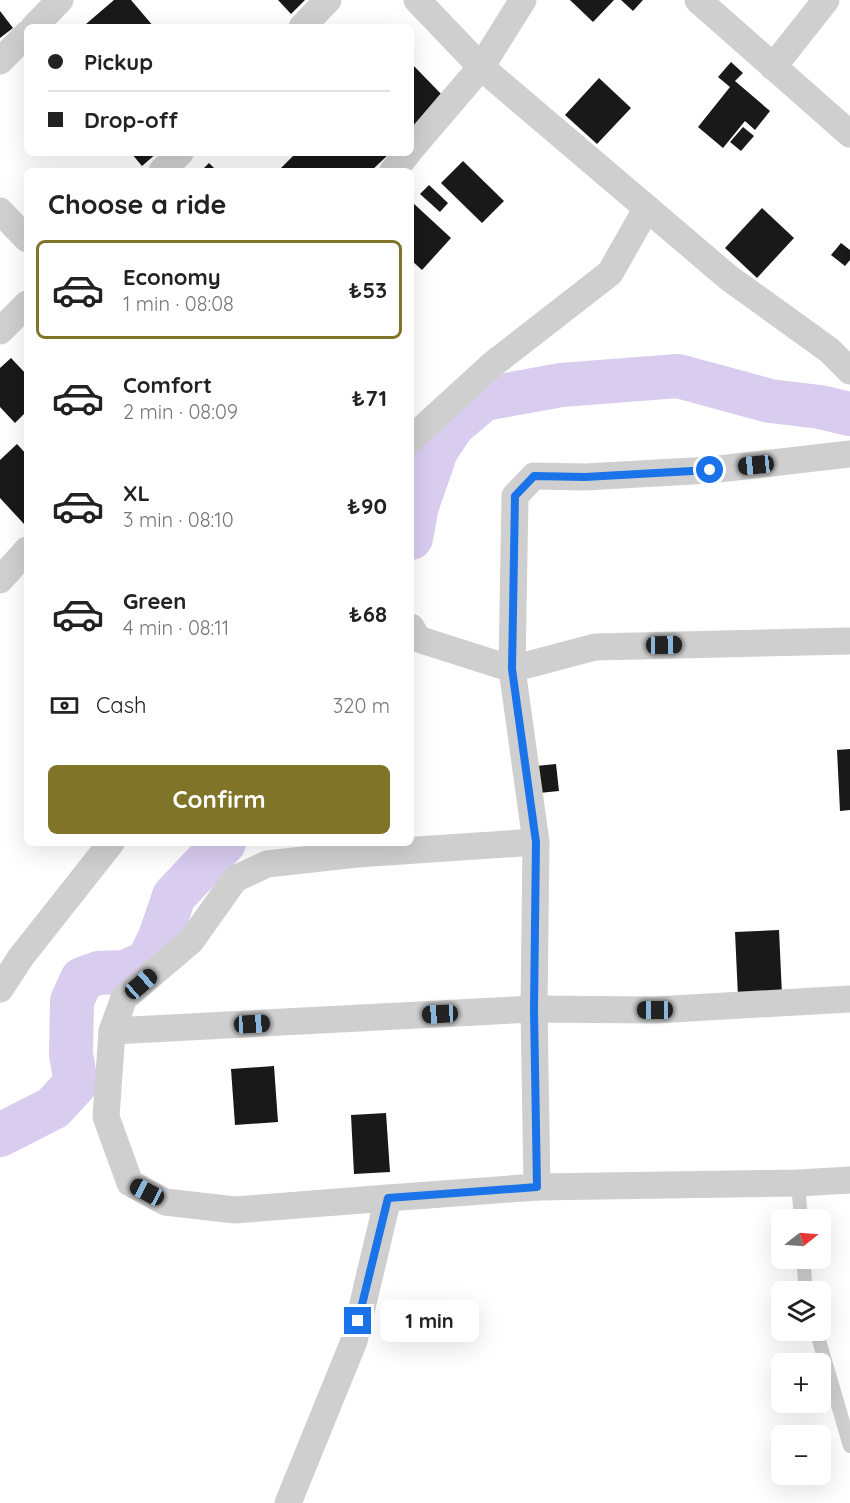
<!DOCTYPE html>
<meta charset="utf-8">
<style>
body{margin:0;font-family:Quicksand,sans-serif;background:#f6f6f6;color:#222;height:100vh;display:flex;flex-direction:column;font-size:22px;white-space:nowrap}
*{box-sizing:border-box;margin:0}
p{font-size:20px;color:#767676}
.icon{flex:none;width:33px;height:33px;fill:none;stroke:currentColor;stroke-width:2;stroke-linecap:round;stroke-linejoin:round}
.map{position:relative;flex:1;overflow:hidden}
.details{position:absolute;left:24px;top:168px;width:390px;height:678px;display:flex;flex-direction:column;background:#fff;border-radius:9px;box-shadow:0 6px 24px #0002}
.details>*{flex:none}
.top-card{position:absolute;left:24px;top:24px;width:390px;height:132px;border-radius:9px;box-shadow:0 6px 24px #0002;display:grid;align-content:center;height:132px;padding:0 24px;background:#fff}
.needle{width:39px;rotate:73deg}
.controls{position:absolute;left:771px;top:1209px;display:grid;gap:12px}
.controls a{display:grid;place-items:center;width:60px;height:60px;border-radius:9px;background:#fff;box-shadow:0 6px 24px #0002;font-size:30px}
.end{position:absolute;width:27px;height:27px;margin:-14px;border:8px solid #1a73e8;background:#fff;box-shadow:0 0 0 3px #fff}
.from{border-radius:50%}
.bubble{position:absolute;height:42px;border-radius:9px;background:#fff;box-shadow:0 6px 24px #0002;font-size:20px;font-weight:700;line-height:42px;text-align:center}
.car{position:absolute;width:18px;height:36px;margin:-18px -9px;border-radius:8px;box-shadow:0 0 4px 2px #0007;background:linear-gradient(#222 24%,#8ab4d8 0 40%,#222 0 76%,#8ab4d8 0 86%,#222 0)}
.top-card b{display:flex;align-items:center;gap:21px;height:57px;font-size:22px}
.top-card b+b{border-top:2px solid #e0e0e0}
.top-card i{width:15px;height:15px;background:#222}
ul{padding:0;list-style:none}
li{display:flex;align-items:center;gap:18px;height:99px;margin:0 12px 9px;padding:0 12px;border:3px solid transparent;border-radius:9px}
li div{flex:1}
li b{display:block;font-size:22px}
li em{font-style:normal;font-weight:700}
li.active{border-color:#7f7427}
li>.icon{width:54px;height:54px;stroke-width:1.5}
h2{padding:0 24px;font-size:27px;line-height:72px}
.pay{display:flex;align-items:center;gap:15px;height:66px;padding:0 24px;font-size:22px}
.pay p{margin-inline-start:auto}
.button{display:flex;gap:12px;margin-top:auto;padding:12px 24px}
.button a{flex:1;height:69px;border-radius:9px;background:#7f7427;color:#fff;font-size:24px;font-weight:700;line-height:69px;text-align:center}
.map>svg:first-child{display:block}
</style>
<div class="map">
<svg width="850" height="1503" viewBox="0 0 850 1503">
<rect width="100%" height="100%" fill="#fff"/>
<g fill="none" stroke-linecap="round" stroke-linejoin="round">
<g stroke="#d8ccef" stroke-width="44">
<polyline points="411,538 417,506 436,451 453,425 484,399 561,385 678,376 770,401 820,407 850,414"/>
<polyline points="0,1135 53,1108 76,1083 71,1054 72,1001 82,979 98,973 125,972 148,962 160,937 174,896 224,843"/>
</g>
</g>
<g fill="#191919">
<polygon points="114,0 131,0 154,27 89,27 86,24"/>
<polygon points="278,0 305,0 291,14"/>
<polygon points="570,0 614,0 593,22"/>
<polygon points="621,0 643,0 633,11"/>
<polygon points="0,11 13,28 0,38"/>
<polygon points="731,62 743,73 735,81 770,111 755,130 745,121 723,148 698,127 730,87 718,77"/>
<polygon points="411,63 446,99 411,133"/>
<polygon points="599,78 631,108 597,144 565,115"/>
<polygon points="743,127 754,136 741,151 730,142"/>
<polygon points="131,153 157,153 142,166"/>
<polygon points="296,153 390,153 371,171 278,171"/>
<polygon points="463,161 504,201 482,223 441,183"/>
<polygon points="209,163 217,171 201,171"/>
<polygon points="429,185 448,203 440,212 420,194"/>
<polygon points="412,202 451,238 422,270 411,260 411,203"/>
<polygon points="762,208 794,238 757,278 725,248"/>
<polygon points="841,243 850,250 850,260 845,266 831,255"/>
<polygon points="11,358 27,375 27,411 15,423 0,407 0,368"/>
<polygon points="17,444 27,455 27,521 24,524 0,498 0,460"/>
<polygon points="850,749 850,810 840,811 837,750"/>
<polygon points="556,764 559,791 539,793 536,766"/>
<polygon points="779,930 782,995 738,997 735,932"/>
<polygon points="274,1066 278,1122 235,1125 231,1069"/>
<polygon points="386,1113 390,1172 354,1174 351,1115"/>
</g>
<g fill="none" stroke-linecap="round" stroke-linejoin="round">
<g stroke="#cfcfcf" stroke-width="14">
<polyline points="798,1183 801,1220"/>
<polyline points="803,1258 806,1292"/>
<polyline points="816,1330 850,1446"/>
</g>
<g stroke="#cfcfcf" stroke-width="27">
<polyline points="417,0 481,67 729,278 829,350 850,371"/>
<polyline points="698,0 850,134"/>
<polyline points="34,27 60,0"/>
<polyline points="302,27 328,0"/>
<polyline points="0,61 27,34"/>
<polyline points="773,67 826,0"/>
<polyline points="411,149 481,67 523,0"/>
<polyline points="162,171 180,153"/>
<polyline points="393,171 408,153"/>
<polyline points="0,211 27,239"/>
<polyline points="0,331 27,304"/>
<polyline points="411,439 493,364 610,273 647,208"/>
<polyline points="850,454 710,470 585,477 534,476 515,496 512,669 595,647 850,641"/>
<polyline points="0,580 27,550"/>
<polyline points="0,989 21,957 111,843"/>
<polyline points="112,1031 534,1009 655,1010 850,999"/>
<polyline points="537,1187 798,1183 850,1180"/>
<polyline points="388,1198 235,1210 165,1202 130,1183 106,1117 112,1031 124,998 191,941 235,879 267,864 357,854 536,842"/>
<polyline points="288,1503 354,1341 388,1198 537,1187 534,1009 536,842 512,669 418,639 411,627"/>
</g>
</g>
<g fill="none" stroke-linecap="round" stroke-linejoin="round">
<polyline stroke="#1a73e8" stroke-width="8" points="358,1321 388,1198 537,1187 534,1009 536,842 512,669 515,496 534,476 585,477 710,470"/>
</g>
</svg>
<div class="controls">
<a><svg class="needle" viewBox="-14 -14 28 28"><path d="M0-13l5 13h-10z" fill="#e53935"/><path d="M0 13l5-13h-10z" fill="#767676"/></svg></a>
<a><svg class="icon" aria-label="layers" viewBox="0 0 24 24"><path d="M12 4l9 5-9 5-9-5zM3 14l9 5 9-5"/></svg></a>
<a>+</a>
<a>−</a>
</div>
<i class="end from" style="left:710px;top:470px"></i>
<i class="end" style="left:358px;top:1321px"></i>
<div class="bubble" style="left:380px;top:1300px;width:99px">1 min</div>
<i class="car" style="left:756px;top:465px;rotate:264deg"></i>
<i class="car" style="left:664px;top:645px;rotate:89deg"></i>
<i class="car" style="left:141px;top:984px;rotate:49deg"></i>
<i class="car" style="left:655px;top:1010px;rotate:270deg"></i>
<i class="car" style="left:440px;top:1014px;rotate:267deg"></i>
<i class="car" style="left:252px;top:1024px;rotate:87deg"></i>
<i class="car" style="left:147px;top:1192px;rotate:298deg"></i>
<div class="top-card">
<b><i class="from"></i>Pickup</b>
<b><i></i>Drop-off</b>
</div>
<section class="details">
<h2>Choose a ride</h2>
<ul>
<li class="active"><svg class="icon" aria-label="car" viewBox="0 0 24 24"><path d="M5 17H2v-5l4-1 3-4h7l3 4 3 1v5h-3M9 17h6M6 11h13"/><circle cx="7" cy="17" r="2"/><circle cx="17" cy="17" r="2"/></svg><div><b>Economy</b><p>1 min · 08:08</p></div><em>₺53</em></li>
<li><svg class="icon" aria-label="car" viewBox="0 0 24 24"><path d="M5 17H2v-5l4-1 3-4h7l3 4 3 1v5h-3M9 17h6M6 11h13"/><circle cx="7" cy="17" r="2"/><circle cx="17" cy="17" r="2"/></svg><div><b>Comfort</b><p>2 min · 08:09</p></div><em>₺71</em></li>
<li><svg class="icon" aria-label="car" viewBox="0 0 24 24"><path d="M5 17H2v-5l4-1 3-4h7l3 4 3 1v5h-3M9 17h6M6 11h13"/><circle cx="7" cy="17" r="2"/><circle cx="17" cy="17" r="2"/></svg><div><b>XL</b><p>3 min · 08:10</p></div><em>₺90</em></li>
<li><svg class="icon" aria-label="car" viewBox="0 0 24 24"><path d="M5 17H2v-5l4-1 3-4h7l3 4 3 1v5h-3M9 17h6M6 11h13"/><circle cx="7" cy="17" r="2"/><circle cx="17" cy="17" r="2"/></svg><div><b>Green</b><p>4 min · 08:11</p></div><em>₺68</em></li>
</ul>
<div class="pay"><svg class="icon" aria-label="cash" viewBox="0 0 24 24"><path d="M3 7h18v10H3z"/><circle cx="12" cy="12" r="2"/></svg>Cash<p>320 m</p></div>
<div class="button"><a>Confirm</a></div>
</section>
</div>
